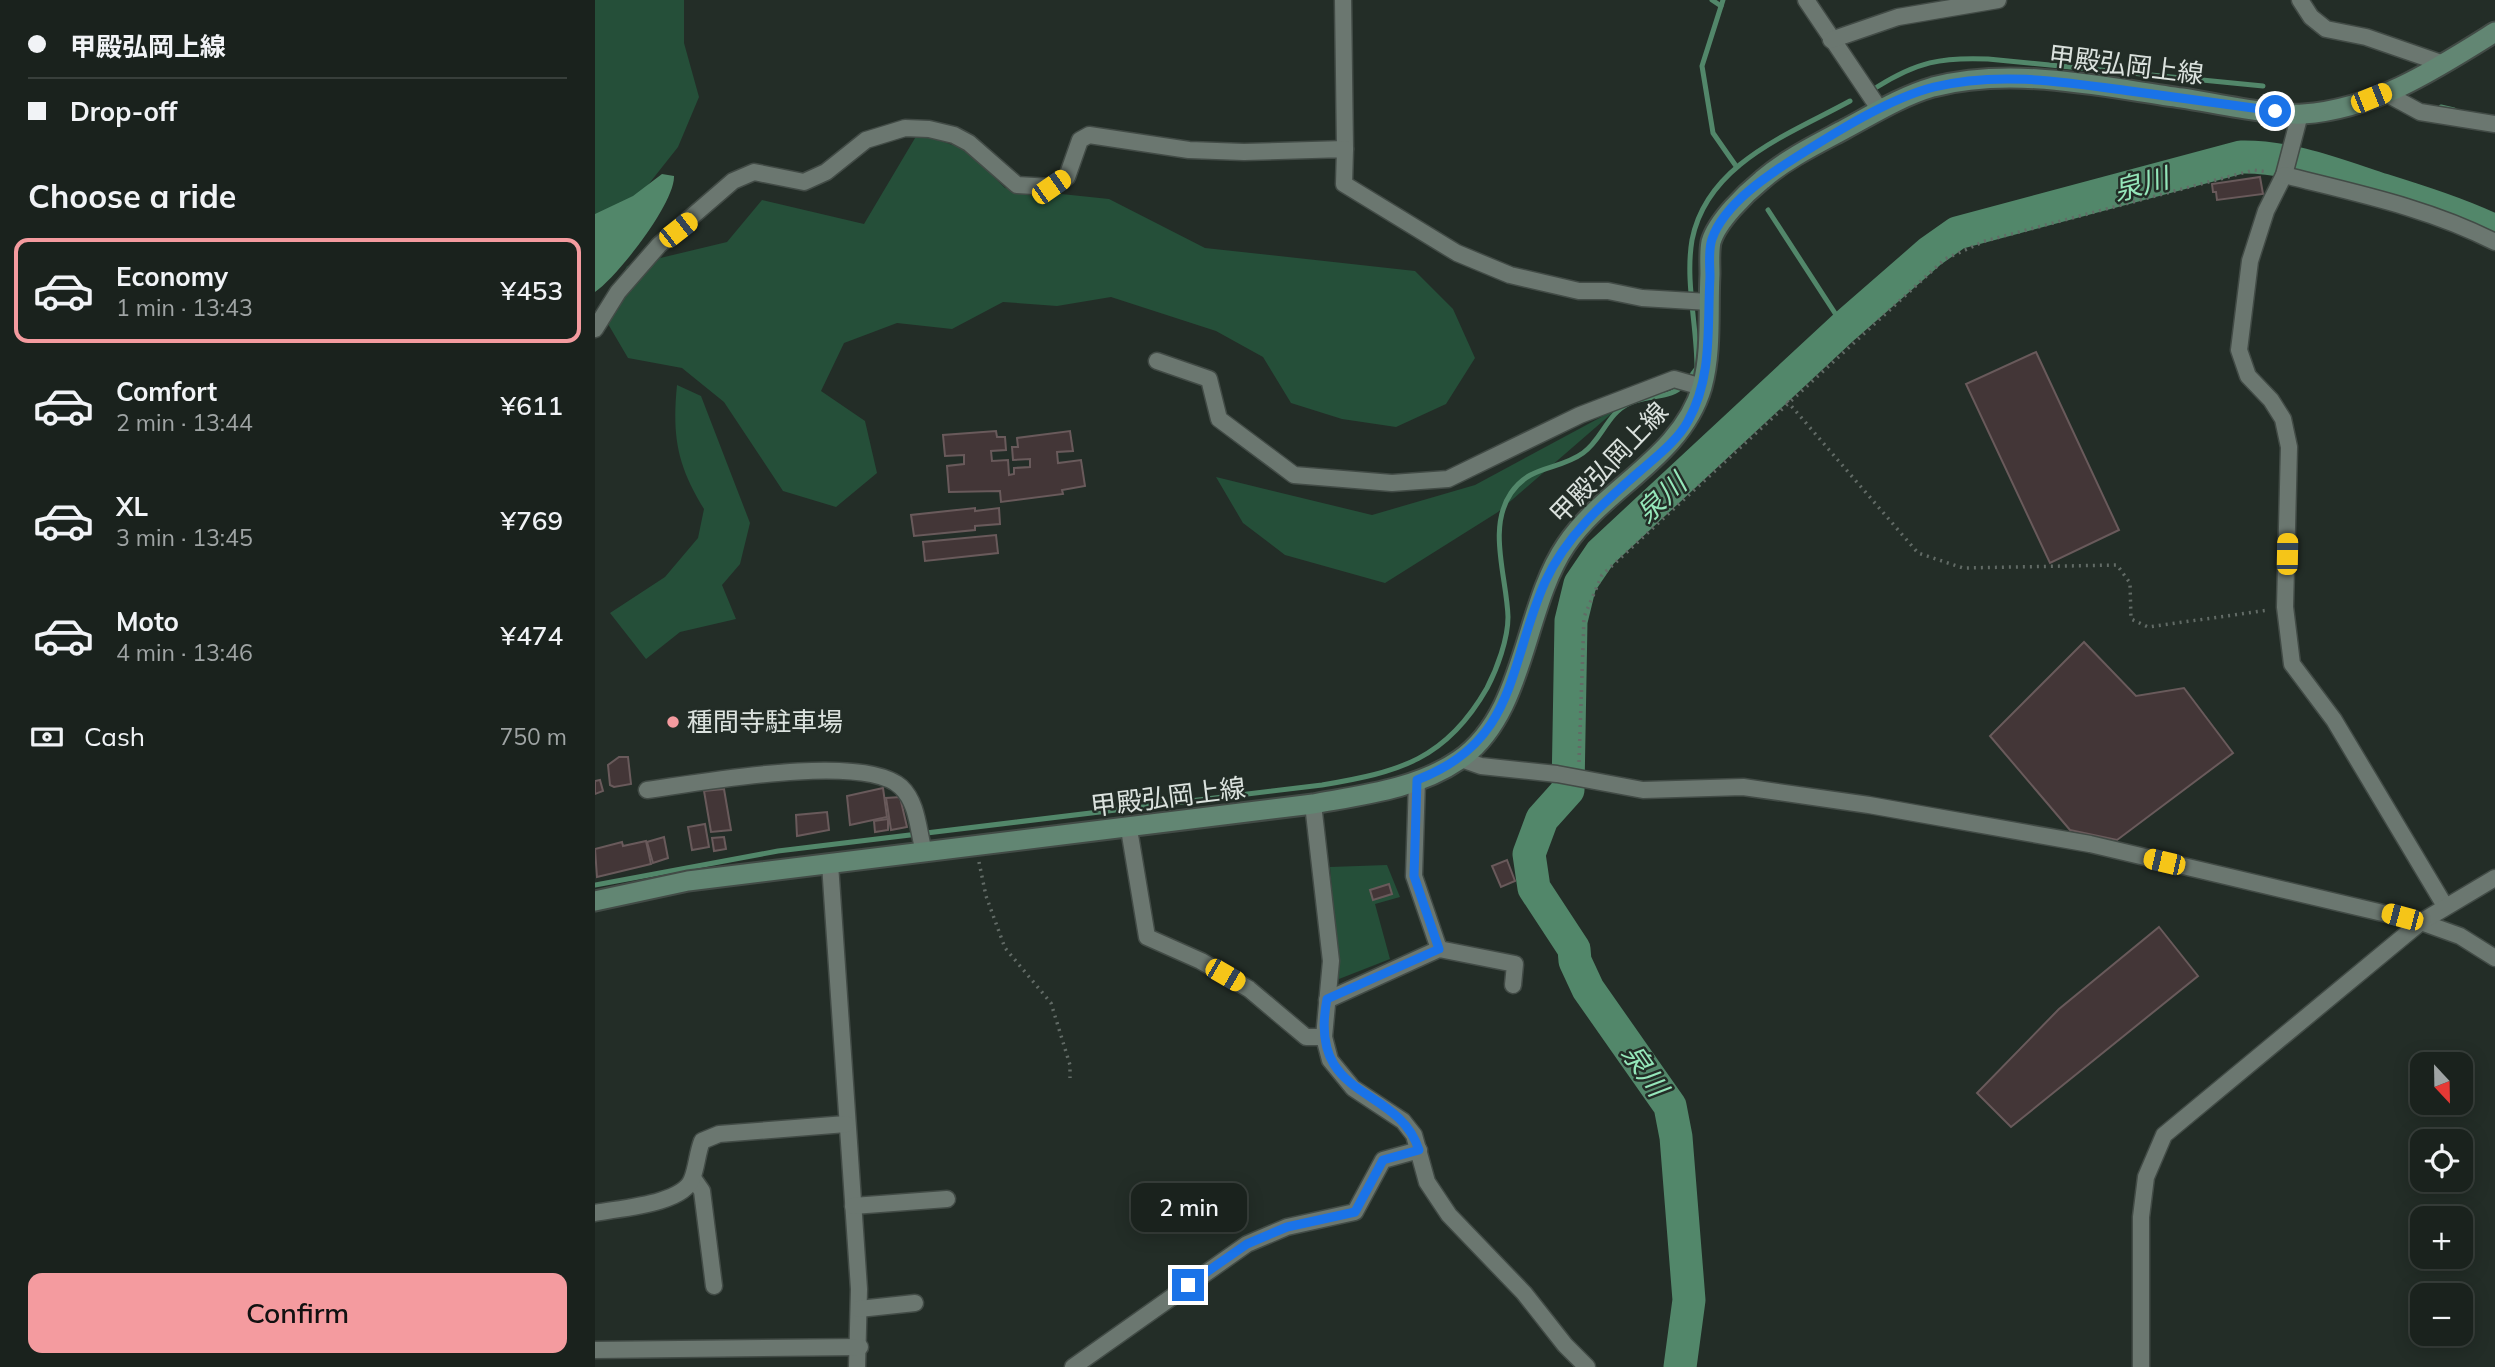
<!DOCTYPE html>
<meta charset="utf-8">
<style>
body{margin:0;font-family:Mulish,"Noto Sans JP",sans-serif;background:#272f2a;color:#f1f3f6;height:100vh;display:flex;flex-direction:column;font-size:26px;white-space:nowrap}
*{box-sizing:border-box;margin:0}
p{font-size:23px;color:#9fa4a4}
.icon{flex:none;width:38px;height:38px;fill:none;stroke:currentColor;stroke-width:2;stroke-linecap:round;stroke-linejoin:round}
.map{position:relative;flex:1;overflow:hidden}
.drawer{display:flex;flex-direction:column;background:#1a221d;width:595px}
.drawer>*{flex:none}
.top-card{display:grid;align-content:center;height:154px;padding:0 28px;background:#1a221d}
.needle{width:46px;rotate:158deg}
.controls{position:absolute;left:1815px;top:1052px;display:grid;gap:14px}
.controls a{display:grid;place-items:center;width:63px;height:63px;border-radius:14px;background:#1a221d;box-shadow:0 4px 18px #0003,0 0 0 2px #383f3b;font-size:35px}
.end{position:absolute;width:32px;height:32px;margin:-16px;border:9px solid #1a73e8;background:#fff;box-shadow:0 0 0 4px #fff}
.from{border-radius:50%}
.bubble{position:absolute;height:49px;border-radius:14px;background:#1a221d;box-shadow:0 4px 18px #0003,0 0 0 2px #383f3b;font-size:23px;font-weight:600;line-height:49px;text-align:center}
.car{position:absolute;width:21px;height:42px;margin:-21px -10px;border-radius:9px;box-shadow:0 0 5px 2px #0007;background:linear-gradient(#f5c518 24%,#345 0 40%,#f5c518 0 76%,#345 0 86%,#f5c518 0)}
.top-card b{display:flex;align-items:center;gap:24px;height:66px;font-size:26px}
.top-card b+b{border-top:2px solid #383f3b}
.top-card i{width:18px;height:18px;background:#f1f3f6}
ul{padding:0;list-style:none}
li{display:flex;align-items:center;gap:21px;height:105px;margin:0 14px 10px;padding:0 14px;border:4px solid transparent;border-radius:14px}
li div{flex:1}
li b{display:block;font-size:26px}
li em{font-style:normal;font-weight:600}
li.selected{border-color:#f49b9f}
li>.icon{width:63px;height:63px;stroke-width:1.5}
h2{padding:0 28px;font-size:32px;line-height:84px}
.pay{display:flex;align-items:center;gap:18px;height:77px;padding:0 28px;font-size:26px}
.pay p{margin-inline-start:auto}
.cta{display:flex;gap:14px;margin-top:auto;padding:14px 28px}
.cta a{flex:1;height:80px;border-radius:14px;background:#f49b9f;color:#111;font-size:28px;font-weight:600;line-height:80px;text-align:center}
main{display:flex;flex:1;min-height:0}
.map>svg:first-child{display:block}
</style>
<main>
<section class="drawer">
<div class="top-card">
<b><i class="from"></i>甲殿弘岡上線</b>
<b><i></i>Drop-off</b>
</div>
<h2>Choose a ride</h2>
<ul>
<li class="selected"><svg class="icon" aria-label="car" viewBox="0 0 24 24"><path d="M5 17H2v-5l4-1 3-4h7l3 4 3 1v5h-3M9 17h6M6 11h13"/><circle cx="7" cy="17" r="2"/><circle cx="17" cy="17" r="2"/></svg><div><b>Economy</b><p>1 min · 13:43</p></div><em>¥453</em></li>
<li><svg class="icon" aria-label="car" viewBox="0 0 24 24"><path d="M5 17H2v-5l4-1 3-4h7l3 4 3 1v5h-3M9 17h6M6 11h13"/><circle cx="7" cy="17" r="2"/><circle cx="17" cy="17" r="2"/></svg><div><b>Comfort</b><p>2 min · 13:44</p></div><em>¥611</em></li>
<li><svg class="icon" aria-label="car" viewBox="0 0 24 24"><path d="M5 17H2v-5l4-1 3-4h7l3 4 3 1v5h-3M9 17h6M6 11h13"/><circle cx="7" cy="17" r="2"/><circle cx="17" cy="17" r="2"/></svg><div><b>XL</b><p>3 min · 13:45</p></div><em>¥769</em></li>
<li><svg class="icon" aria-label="car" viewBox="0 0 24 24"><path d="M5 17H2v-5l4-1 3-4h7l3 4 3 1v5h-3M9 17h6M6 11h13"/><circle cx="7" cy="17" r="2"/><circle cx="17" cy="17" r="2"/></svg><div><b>Moto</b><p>4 min · 13:46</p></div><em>¥474</em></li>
</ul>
<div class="pay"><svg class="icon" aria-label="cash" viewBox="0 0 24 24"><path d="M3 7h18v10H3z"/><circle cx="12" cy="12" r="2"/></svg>Cash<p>750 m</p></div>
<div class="cta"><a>Confirm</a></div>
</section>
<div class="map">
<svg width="1900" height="1367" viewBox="0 0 1900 1367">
<rect width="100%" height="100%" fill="#232d27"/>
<g fill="#254f39">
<polygon points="0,0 89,0 89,43 104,97 83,147 49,190 0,228"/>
<polygon points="323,133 372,150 410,188 514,199 610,248 820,271 858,309 880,358 851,404 801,427 747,419 696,403 668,357 621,331 516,297 462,306 408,302 357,329 302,323 249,343 226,391 270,421 282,473 241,507 188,491 129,402 87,368 33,358 6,312 32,266 132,242 167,200 269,224"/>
<path d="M82,385L106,396L155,523L145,564L127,585L141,619L85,632L51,659L15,613L70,577L103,538L109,509C82,465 77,436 82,385Z"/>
<polygon points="1023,408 903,512 790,583 690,555 648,523 621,477 777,515 880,485"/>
<polygon points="792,865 805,897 780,904 795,959 744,979 735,867"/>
</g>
<path fill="#52876a" d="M67,174L79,176C80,203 23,276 0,292V214L38,196Z"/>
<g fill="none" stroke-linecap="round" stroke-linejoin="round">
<g stroke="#52876a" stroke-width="5">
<polyline points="1117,0 1126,6"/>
<polyline points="1128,0 1107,66 1118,133 1141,166"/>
<path d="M1282,87C1322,62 1346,57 1393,59L1668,86"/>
<polyline points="1846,107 1859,110"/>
<polyline points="1173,210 1249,327"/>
<path d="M0,885L183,851L727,785C804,772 851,760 892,688C902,669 913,639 913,617C912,578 892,528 916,493C936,464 963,471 988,453C1007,440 1012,413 1035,403C1049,396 1073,398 1085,388C1092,384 1097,374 1102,368C1102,326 1090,281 1097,240C1112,163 1195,134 1255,101"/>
</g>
<path stroke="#52876a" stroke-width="33" d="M1085,1367L1094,1300L1081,1137L1075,1106L993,989L980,961L979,949L939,888L934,854L947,819L973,790L976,621L985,584L1006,553L1249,327L1335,252L1362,233L1646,157C1695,156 1742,175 1788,190C1826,202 1864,214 1900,231"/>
</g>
<g fill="#433637" stroke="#695a5b" stroke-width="2">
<polygon points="1665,177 1668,194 1622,200 1621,192 1618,192 1617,184"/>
<polygon points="1441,352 1524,530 1455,563 1371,384"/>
<polygon points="401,431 402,437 410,437 411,450 396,451 397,461 413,460 414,475 419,474 419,468 435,467 435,459 418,460 417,447 423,447 422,438 475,431 478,451 462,452 463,463 486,460 490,486 467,490 468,494 406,502 405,491 354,492 352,466 369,464 369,455 350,456 348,435"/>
<polygon points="380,508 380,511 404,508 405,524 380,526 380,530 319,536 316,515"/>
<polygon points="401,535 403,553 330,561 328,542"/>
<polygon points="1489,642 1541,696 1589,688 1638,753 1522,840 1475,830 1395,736"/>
<polygon points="24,757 33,757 36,784 19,787 15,785 13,765"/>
<polygon points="5,780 8,791 0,794 0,781"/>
<polygon points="288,788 292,817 255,825 252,796"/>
<polygon points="129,789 136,830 116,832 109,791"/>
<polygon points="305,797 312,827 296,830 291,798"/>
<polygon points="232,812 234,830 202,836 201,815"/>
<polygon points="293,819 293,830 280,832 279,821"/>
<polygon points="110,824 114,847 97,850 93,827"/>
<polygon points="69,837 73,858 58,863 52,842"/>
<polygon points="129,837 131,849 119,851 117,838"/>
<polygon points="51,841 56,864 2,877 0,849 27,842 28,846"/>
<polygon points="912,860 920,881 906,887 897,866"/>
<polygon points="794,884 797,894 778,900 775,890"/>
<polygon points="1564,927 1603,976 1416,1127 1382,1093 1464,1009"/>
</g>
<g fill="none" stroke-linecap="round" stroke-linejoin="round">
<g stroke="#424b46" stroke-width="19">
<g id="minor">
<polyline points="748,0 750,149"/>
<polyline points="1211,0 1285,110"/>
<polyline points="1705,0 1716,17 1731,29 1771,37 1849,64"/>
<polyline points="1236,40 1303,17 1403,0"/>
<polyline points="1790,93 1825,112 1900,124"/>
<polyline points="1705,114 1689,175 1671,211 1655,261 1644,350 1653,376 1676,400 1688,419 1694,447 1690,607 1697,664 1739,720 1850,906"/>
<path d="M1689,175C1760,193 1834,208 1900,242"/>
<polyline points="0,329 23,292 64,245 138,181 159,172 209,182 231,172 271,140 310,128 334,129 359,135 374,143 422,185 456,187 472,177 485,140 494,135 594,150 649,152 750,149 749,184 862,253 915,275 984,291 1013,291 1047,298 1114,302"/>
<polyline points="562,361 614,379 624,419 699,475 797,483 853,479 985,415 1079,379 1107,387"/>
<polyline points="866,759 886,766 962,774 1048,790 1148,787 1274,805 1495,844 1826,922 1865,936 1900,958"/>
<polyline points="822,780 819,876 844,949"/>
<path d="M52,790C103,783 268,752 306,787C323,803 323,831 329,852"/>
<polyline points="718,804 736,961 729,1037 735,1060 758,1088 808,1121 819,1135 832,1182 854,1215 929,1293 970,1345 992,1367"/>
<polyline points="534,829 552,937 606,961 654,989 711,1037 729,1037"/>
<polyline points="235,864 264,1289 262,1367"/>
<polyline points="732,1000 844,949 920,964 918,985"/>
<polyline points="98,1178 107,1191 119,1286"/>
<polyline points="258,1206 352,1199"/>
<path d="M0,1213C25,1208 88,1204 97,1179C102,1166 102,1154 107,1141L124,1134L251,1124"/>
<polyline points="264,1309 320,1303"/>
<polyline points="0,1350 265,1347"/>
<polyline points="478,1367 652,1244 692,1227 760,1212 788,1160 824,1150"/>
<polyline points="1546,1367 1546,1217 1551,1177 1569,1135 1826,922 1900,878"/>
</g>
</g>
<g stroke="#424b46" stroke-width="23">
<path id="secondary" d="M0,901L93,881L718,804C767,795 822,789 864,760C931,714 928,608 971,545C1010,487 1086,458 1107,387C1117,351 1113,311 1115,274C1115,264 1114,252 1116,242C1122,221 1151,193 1167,180C1191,159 1222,144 1250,129C1278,114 1307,96 1338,87C1419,66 1507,87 1587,98C1620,103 1678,116 1708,114C1780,109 1841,69 1900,32"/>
</g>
<g stroke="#626b66" stroke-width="3.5" stroke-dasharray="2 5" stroke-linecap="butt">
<polyline points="1192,401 1323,553 1368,568 1522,565 1535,583 1536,619 1553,627 1674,610"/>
<polyline points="984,762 989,617 1007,575 1350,259 1390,241 1659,170 1673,172"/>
<polyline points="384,862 391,896 410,948 456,1003 475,1065 475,1078"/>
</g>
<use href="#minor" stroke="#6b7770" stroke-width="16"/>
<use href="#secondary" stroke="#628673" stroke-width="19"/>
</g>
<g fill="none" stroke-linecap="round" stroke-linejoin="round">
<path stroke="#1a73e8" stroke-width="9" d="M593,1285L652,1244L692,1227L760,1212L788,1160L824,1150C802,1083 712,1102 732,999L844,949L819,876L822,780C923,741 913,665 950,582C971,536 1008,503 1045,471C1061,457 1083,440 1093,421C1118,377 1112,326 1115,277C1115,266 1113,250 1117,239C1129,204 1173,175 1203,156C1241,132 1295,98 1339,87C1404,71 1470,82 1535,91C1583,98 1632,104 1680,111"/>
</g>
<circle fill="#f49b9f" stroke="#232d27" stroke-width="2.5" cx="78" cy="722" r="7"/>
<g text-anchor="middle" stroke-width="5" stroke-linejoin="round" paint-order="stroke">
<g font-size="26" fill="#dbe2de" stroke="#232d27">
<text transform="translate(1531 65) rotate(7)" y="9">甲殿弘岡上線</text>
<text transform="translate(1014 463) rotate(-46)" y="9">甲殿弘岡上線</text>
<text transform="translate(573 797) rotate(-7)" y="9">甲殿弘岡上線</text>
</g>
<g font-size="26" fill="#dbe2de" stroke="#232d27" text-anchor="start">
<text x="92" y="731">種間寺駐車場</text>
</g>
<g font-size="28" font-style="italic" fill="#95e7ba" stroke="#232d27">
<text transform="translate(1546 184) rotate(-15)" y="10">泉川</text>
<text transform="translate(1066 498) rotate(-43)" y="10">泉川</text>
<text transform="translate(1050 1070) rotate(55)" y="10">泉川</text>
</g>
</g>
</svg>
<div class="controls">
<a><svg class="needle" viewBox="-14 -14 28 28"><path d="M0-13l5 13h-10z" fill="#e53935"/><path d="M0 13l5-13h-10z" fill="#9fa4a4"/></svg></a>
<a><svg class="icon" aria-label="locate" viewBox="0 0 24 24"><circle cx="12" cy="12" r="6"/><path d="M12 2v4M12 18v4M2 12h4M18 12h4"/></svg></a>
<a>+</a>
<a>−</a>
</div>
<i class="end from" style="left:1680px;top:111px"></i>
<i class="end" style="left:593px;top:1285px"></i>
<div class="bubble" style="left:536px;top:1183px;width:116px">2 min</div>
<i class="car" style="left:1776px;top:98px;rotate:68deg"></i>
<i class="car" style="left:456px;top:187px;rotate:55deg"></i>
<i class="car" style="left:83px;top:230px;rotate:52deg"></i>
<i class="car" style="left:1692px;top:554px;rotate:1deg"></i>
<i class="car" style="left:1569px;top:862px;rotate:283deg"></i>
<i class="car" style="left:1807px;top:917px;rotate:285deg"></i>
<i class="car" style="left:630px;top:975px;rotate:120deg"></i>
</div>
</main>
